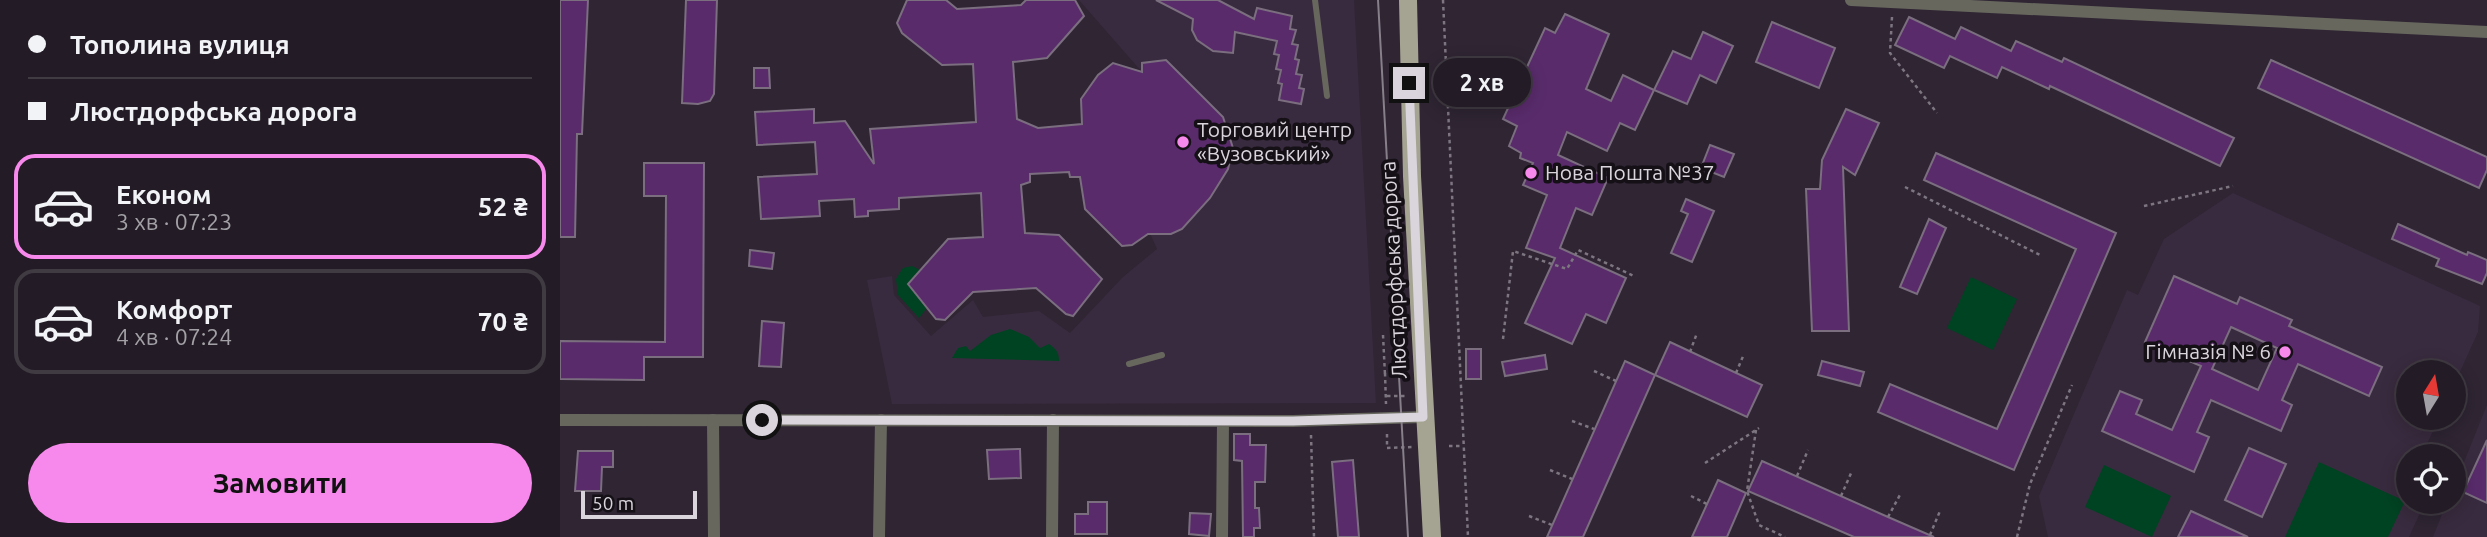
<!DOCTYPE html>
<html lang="uk">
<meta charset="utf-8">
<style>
body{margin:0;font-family:Ubuntu,sans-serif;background:#2b252e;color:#f1f3f6;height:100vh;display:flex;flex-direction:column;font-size:26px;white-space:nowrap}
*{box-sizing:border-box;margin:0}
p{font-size:23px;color:#a3a1a7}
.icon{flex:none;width:38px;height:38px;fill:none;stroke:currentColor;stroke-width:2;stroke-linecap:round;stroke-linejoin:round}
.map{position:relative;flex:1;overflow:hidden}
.sheet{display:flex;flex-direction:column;background:#231c26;width:560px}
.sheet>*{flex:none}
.guide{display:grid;align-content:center;height:154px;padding:0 28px;background:#231c26}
.needle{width:46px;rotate:11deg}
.buttons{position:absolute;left:1836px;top:360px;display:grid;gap:14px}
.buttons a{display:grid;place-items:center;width:70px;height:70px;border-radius:50%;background:#231c26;box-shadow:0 4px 18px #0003,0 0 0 2px #403a43;font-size:35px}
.scale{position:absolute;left:21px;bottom:18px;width:116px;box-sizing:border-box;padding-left:7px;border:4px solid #dad4dd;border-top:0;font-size:19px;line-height:24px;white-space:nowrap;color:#dad4dd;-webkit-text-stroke:5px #141016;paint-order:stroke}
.end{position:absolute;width:32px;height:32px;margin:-16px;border:9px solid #dad4dd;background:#111;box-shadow:0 0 0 4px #111}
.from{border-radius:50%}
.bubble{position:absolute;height:49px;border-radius:24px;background:#231c26;box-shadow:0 4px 18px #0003,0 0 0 2px #403a43;font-size:23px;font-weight:600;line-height:49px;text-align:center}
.guide b{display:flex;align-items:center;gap:24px;height:66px;font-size:26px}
.guide b+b{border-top:2px solid #403a43}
.guide i{width:18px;height:18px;background:#f1f3f6}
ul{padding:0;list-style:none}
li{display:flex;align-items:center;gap:21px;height:105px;margin:0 14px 10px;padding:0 14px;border:4px solid #403a43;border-radius:21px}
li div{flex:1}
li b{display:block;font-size:26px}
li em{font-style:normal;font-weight:600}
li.current{border-color:#f788ec}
li>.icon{width:63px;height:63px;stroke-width:1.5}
.cta{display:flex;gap:14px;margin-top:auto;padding:14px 28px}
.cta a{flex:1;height:80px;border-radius:42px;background:#f788ec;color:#111;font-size:28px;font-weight:600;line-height:80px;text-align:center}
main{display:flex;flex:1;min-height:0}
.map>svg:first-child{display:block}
</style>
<main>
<section class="sheet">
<div class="guide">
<b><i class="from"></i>Тополина вулиця</b>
<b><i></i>Люстдорфська дорога</b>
</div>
<ul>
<li class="current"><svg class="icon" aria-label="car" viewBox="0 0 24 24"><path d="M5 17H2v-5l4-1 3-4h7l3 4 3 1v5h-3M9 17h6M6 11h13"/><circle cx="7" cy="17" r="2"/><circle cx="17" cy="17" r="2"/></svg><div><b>Економ</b><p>3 хв · 07:23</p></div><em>52 ₴</em></li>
<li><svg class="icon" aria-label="car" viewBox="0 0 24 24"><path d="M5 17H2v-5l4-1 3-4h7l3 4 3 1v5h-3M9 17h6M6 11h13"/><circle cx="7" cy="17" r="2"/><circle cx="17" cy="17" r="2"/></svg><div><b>Комфорт</b><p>4 хв · 07:24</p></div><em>70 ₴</em></li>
</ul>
<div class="cta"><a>Замовити</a></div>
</section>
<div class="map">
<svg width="1927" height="537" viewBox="0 0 1927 537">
<rect width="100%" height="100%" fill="#2f2533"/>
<g fill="#392b3f">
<polygon points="519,0 794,0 816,403 332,404 307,280 332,276 334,295 371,336 413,300 423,317 479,311 510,333 563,277 597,249 590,233 582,72"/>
<polygon points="1673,193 1920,306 1918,332 1894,385 1894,373 1848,373 1848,418 1879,418 1861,457 1848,457 1848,502 1865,502 1849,537 1488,537 1479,496 1567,290 1578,295 1604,239"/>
<polygon points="1927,405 1927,537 1873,537 1887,502 1894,502 1894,487"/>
</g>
<g fill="#004322">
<polygon points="352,266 360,270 348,283 367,308 359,318 338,295 336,279 343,268"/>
<polygon points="1411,277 1457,299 1433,350 1387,328"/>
<path d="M450,329L469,337L480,348L489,344C496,349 499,352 499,361L392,358L398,348L406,346L410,351L431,335Z"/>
<polygon points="1759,462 1845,501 1828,537 1725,537"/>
<polygon points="1544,465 1611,496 1592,537 1525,507"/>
</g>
<g fill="#592b6b" stroke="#7a6e7f" stroke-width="2" fill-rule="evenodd">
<polygon points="0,0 28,0 22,134 17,134 15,237 0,237"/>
<polygon points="126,0 157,0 154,94 150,101 138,104 122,103"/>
<polygon points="347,0 386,0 397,9 461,5 466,0 515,0 524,16 487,58 453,62 457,119 478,128 522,124 521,99 538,75 553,63 582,72 582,63 606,60 663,117 673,148 668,169 650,198 622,229 611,234 588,234 572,245 562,246 525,209 520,177 510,177 509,172 470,174 470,182 461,185 465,233 499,235 542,279 513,316 506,314 476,288 413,292 385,320 376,319 348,284 388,239 423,237 421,193 339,198 339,209 308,211 308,216 295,217 294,199 259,201 260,216 201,219 198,177 257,174 255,142 197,145 195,112 254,109 254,123 285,121 314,164 310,129 416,122 413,64 382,65 342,33 337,23"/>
<polygon points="596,0 658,0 694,19 697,8 732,16 730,29 736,30 732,44 738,45 735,59 739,60 736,74 742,75 739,88 744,89 741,104 719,100 722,84 718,83 721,70 716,69 719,55 714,54 717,41 675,32 673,53 653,51 637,40 632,30 633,19"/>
<polygon points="1005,14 1049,34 1026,89 1051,101 1063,75 1094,90 1075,130 1060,123 1047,151 1007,132 998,155 1048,178 1032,215 1016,208 1000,248 1066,278 1046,323 1026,314 1012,344 965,323 995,258 966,248 987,195 963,185 973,163 960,158 961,153 949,146 957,126 943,119 985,28 995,33"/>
<polygon points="1349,17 1395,39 1401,27 1451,51 1456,41 1502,62 1504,58 1674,138 1660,166 1490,86 1489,89 1442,67 1437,78 1390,56 1384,68 1335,45"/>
<polygon points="1212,22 1275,48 1259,88 1196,62"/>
<polygon points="1143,32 1173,46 1156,83 1140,75 1127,104 1094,90 1113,51 1131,59"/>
<polygon points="1711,60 1927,157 1927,170 1919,188 1698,88"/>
<polygon points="194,68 209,68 210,88 194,88"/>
<polygon points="1286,109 1319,123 1295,175 1283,167 1289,331 1252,331 1246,189 1260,189 1262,160"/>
<polygon points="1150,145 1174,154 1164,177 1141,168"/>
<polygon points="1376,153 1556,233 1454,470 1318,412 1330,384 1437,429 1516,249 1364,180"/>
<polygon points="84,163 144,163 143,357 84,357 84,380 0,379 0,341 105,342 106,196 84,196"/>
<polygon points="1126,199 1154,211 1132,262 1111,253 1128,214 1121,211"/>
<polygon points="1369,219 1386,228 1357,294 1340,287"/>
<polygon points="1838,224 1907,255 1908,252 1927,260 1927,273 1922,284 1876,266 1879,259 1832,239"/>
<polygon points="190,250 214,253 212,269 189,266"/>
<path d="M1614,276L1677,304L1680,297L1732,320L1729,326L1822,367L1809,396L1738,364L1722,400L1732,405L1721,431L1651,400L1637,432L1649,437L1634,472L1542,431L1560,391L1582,400L1576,414L1612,430L1641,366L1585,342ZM1671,327L1717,348L1698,390L1652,369Z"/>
<polygon points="202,321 224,323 221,367 199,366"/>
<polygon points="1110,342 1202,385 1187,417 1095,375"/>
<rect x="906" y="349" width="15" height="30"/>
<polygon points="985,355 987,369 945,376 942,362"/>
<polygon points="1065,361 1095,375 1023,537 987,537"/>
<polygon points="1262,361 1304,372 1300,386 1258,375"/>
<polygon points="674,434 690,434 690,445 706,445 705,482 695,482 695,508 699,508 700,528 694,528 694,537 683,537 682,461 674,460"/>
<polygon points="1927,440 1927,503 1903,492"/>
<polygon points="1689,448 1726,464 1702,517 1665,500"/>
<polygon points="460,449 461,478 429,479 427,450"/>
<polygon points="18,451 53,451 53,467 42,467 41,491 15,491"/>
<polygon points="793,460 799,537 778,537 772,462"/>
<polygon points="1202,461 1328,517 1374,537 1294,537 1188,491"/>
<polygon points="1158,480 1186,493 1167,537 1132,537"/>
<polygon points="528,502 547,502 547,534 515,534 515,514 528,514"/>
<polygon points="1631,511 1688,537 1618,537"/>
<polygon points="630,513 651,514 649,536 629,534"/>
</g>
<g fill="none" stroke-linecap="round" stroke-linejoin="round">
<g stroke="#7d7580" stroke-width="2.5" stroke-dasharray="3.5 3.5" stroke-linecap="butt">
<polyline points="883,0 908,537"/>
<polyline points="1332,17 1330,53 1377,113"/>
<polyline points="1345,187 1482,256"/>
<polyline points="1584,206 1673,186"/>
<polyline points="823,335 825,375"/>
<polyline points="943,339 953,251 1007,269 1018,250 1074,276"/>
<polyline points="1130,352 1137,333"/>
<polyline points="1034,371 1056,381"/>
<polyline points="825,373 826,404"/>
<polyline points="1176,373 1184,354"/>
<polyline points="827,396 845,396"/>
<polyline points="1012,421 1034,429"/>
<polyline points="1196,430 1187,491 1199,525 1225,537"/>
<polyline points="827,434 827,448 852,447"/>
<polyline points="751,435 754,537"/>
<polyline points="889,446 903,446"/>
<polyline points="1145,463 1199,428"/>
<polyline points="990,470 1012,479"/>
<polyline points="1237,476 1248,450"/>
<polyline points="1131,496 1147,504"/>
<polyline points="1281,496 1292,471"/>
<polyline points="969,516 992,525"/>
<polyline points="1328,517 1341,493"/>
<polyline points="1370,535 1380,511"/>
<polyline points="1457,537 1470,484 1512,385"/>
</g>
<g stroke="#67675e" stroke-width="6">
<polyline points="755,0 767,96"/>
<polyline points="569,364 602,355"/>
</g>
<g stroke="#67675e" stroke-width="12">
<polyline points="1291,0 1927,32"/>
<polyline points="0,420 733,421 863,417"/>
<polyline points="153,420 154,537"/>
<polyline points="319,537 321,420"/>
<polyline points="492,537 493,420"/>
<polyline points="662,537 663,421"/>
</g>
<polyline stroke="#a5a492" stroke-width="18" points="848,0 852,176 872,537"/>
<polyline stroke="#877f8a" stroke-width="2" points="818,0 848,537"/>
</g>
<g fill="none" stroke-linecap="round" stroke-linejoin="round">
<polyline stroke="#dad4dd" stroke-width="9" points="202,420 733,421 863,417 849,83"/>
</g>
<g fill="#f788ec" stroke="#141016" stroke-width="2.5">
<circle cx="623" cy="142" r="7"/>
<circle cx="971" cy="173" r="7"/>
<circle cx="1725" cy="352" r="7"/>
</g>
<g text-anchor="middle" stroke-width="7" stroke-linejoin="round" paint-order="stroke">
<g font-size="21" fill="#dad4dd" stroke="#141016" text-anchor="start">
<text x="637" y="137">Торговий центр<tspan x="637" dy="24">«Вузовський»</tspan></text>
<text x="985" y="180">Нова Пошта №37</text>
<text x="1711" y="359" text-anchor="end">Гімназія № 6</text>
</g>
<g font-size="21" fill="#dad4dd" stroke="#141016">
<text transform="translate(834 270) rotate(-93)" y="7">Люстдорфська дорога</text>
</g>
</g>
</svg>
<div class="buttons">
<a><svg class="needle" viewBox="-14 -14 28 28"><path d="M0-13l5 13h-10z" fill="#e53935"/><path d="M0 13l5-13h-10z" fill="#a3a1a7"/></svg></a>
<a><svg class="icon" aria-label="locate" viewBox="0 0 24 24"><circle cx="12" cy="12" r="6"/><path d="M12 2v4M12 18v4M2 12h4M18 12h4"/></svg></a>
</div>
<div class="scale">50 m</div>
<i class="end from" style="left:202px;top:420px"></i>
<i class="end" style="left:849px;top:83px"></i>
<div class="bubble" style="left:873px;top:58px;width:98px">2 хв</div>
</div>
</main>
